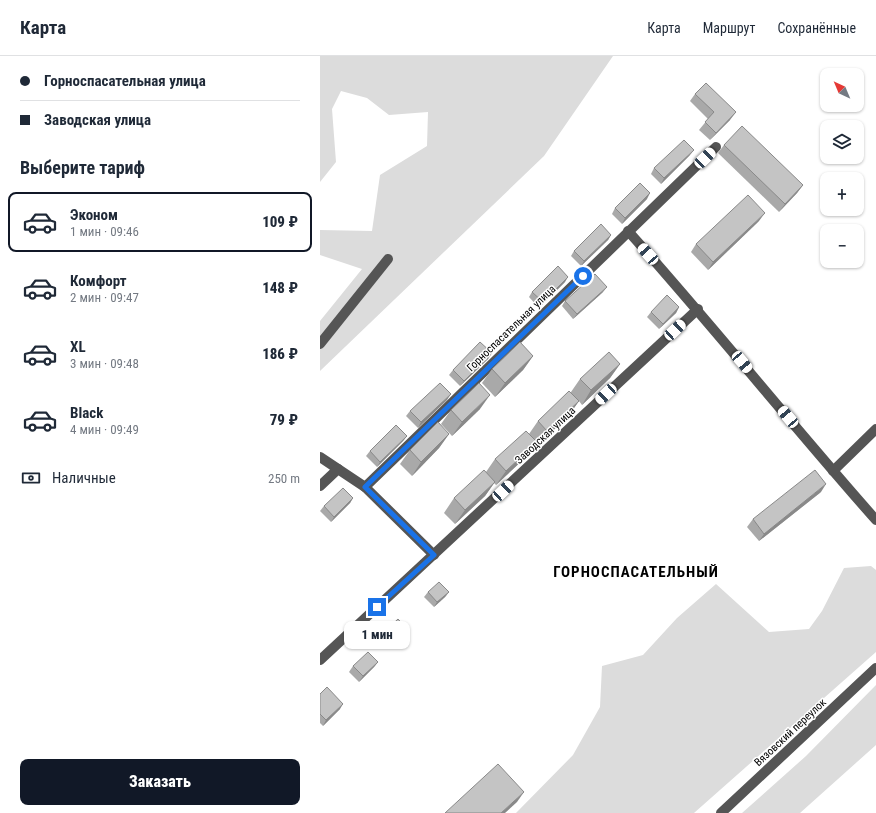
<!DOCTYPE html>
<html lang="ru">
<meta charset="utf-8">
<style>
body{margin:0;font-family:"Roboto Condensed",sans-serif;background:#f2f2f3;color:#1f2937;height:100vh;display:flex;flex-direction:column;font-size:15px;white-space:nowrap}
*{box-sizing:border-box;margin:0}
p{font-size:13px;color:#747a83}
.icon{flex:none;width:22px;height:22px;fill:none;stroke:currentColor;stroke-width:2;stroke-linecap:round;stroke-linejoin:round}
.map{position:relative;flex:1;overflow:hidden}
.side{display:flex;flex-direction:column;background:#fff;width:320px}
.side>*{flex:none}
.guide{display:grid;align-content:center;height:88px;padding:0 20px;background:#fff}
.needle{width:26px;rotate:316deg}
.buttons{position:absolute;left:500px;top:12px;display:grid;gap:8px}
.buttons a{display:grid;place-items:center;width:44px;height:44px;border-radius:8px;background:#fff;box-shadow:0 1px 3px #0004;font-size:20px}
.end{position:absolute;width:18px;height:18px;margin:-9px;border:5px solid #1a73e8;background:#fff;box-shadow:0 0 0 2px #fff}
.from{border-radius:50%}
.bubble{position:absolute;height:28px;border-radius:8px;background:#fff;box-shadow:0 1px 3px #0004;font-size:13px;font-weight:800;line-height:28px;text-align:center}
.car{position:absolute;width:12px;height:24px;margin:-12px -6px;border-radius:5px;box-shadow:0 0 3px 1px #0007;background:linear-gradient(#fff 24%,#345 0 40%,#fff 0 76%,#345 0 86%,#fff 0)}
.guide b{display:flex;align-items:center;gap:14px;height:38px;font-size:15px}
.guide b+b{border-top:1px solid #e0e1e3}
.guide i{width:10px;height:10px;background:#1f2937}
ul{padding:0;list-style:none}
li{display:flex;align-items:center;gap:12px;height:60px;margin:0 8px 6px;padding:0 12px;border:2px solid transparent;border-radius:8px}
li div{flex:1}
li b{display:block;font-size:15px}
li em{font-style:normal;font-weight:800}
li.selected{border-color:#111827}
li>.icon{width:36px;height:36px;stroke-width:1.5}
h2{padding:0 20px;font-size:18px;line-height:48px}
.pay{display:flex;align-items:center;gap:10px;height:44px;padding:0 20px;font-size:15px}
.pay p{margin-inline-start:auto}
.primary-button{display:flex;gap:8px;margin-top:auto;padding:8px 20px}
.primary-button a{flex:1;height:46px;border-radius:8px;background:#111827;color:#fff;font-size:16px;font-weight:800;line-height:46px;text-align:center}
header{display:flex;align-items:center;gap:24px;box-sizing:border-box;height:56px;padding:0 20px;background:#fff;border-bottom:1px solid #e0e1e3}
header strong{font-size:19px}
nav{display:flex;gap:22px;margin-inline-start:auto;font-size:14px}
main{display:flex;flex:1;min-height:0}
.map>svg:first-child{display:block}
</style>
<header>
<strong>Карта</strong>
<nav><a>Карта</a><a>Маршрут</a><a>Сохранённые</a></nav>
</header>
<main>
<section class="side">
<div class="guide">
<b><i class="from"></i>Горноспасательная улица</b>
<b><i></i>Заводская улица</b>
</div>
<h2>Выберите тариф</h2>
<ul>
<li class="selected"><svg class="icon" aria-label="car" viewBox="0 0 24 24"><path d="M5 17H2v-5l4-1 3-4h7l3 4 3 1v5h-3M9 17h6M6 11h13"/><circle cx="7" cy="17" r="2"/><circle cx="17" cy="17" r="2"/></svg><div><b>Эконом</b><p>1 мин · 09:46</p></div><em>109 ₽</em></li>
<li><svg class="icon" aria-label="car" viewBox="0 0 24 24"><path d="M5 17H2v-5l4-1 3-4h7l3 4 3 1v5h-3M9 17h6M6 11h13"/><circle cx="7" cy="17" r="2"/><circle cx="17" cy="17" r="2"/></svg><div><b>Комфорт</b><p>2 мин · 09:47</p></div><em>148 ₽</em></li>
<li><svg class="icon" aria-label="car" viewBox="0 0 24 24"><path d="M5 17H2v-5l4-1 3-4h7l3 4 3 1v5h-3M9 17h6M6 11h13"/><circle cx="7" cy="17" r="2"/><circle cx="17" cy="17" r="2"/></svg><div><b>XL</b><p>3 мин · 09:48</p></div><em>186 ₽</em></li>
<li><svg class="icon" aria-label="car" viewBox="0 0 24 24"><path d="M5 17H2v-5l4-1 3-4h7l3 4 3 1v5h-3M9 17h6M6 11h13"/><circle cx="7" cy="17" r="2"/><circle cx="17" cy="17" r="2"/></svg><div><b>Black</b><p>4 мин · 09:49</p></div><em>79 ₽</em></li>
</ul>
<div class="pay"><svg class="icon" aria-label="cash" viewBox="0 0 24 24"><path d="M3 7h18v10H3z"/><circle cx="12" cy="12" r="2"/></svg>Наличные<p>250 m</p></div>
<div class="primary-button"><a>Заказать</a></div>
</section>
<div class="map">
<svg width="556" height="757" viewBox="0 0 556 757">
<rect width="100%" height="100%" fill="#fff"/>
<g fill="#dcdcdc">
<polygon points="0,0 293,0 224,100 0,315 0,265 42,213 0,199 0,174 52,175 60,119 107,90 108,56 69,59 47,42 21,35 12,53 16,106 0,126"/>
<polygon points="551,510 556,514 556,596 374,757 196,757 253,699 280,651 282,610 323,599 357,562 396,528 449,576 489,573 502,555 524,512"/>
<polygon points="556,629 556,689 480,757 422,757 486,700"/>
</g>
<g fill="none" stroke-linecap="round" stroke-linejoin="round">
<g stroke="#555" stroke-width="10">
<path d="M308,175C393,270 472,369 556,464"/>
<polyline points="0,288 68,203"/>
<polyline points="0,401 18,413"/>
<polyline points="513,415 556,373"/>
<polyline points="0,430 18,413 45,431 396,91"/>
<polyline points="45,431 114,499"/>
<polyline points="0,604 378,253"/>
<polyline points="401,757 556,612"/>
</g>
</g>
<g fill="#a9a9a9">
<polygon points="375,38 410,64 390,84 379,74 388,63 370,45"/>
<polygon points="404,89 483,129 477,137 459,156 398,97"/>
<polygon points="370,99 341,128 331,118 334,112"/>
<polygon points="327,143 302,168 292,158 295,152"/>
<polygon points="439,165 388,214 371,196 376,188"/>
<polygon points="291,179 288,184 261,210 251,200 254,195"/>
<polygon points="245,226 219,252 209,241 212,236"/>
<polygon points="283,236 253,263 242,250 245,245"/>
<polygon points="359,251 356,257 339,273 327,261 331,256"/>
<polygon points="172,297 168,303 140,330 129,319 133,314"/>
<polygon points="213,300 203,314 175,341 162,327 172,313"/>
<polygon points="300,308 290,322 262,349 259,345 249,359 218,389 216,387 207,400 176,429 174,427 165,440 135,468 124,457 134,442 166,416 175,403 209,378 218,365 251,336 260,323"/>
<polygon points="127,344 98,372 86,360 90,355"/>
<polygon points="160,353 132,380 121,368 131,354"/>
<polygon points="129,378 119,392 92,420 80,408 90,394"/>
<polygon points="87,380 83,385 57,411 46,400 50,395"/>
<polygon points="501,436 439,485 427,471 433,463"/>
<polygon points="33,442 30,447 11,466 0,455 4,450"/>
<polygon points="108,536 129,536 125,541 114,551 104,541"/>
<polygon points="64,576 85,580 72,593 61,581"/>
<polygon points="58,606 54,611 39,626 29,616 33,610"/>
<polygon points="0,638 20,653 3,670 0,667"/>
</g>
<g fill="#898989">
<polygon points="416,56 410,64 390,84 396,77"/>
<polygon points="374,94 370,99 341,128 344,122"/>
<polygon points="483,129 477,137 459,156 465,148"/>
<polygon points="330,137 327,143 302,168 305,162"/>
<polygon points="445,157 439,165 388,214 393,206"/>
<polygon points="291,179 288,184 261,210 264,205"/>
<polygon points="248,221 245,226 219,252 223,246"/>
<polygon points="287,231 283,236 253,263 257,258"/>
<polygon points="359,251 356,257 339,273 343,268"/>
<polygon points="172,297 168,303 140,330 144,325"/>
<polygon points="213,300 203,314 175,341 185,327"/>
<polygon points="300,308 290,322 262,349 271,334"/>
<polygon points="131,338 127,344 98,372 101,366"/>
<polygon points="170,339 160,353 132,380 142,366"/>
<polygon points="259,345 249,359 218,389 227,375"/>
<polygon points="129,378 119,392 92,420 101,406"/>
<polygon points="87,380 83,385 57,411 60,406"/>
<polygon points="217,386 207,400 176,429 186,415"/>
<polygon points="175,426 165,440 135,468 145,454"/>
<polygon points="506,428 501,436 439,485 444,478"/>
<polygon points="33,442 30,447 11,466 14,461"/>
<polygon points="129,536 125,541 114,551 117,546"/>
<polygon points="89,575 85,580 72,593 75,588"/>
<polygon points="58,606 54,611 39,626 43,620"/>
<polygon points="23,648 20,653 3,670 6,664"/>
<polygon points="204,736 197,746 185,757 181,757"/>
</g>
<g fill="#c4c4c4" stroke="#898989">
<polygon points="386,27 416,56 396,77 385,66 394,56 375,38"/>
<polygon points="422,70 483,129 465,148 404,89"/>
<polygon points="364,84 374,94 344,122 334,112"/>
<polygon points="320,127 330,137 305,162 295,152"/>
<polygon points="428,139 445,157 393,206 376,188"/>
<polygon points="281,168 291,179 264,205 254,195"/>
<polygon points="238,210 248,221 223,246 212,236"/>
<polygon points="275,218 287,231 257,258 245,245"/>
<polygon points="347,239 359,251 343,268 331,256"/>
<polygon points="160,286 172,297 144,325 133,314"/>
<polygon points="200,286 213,300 185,327 172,313"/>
<polygon points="289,296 300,308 271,334 260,323"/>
<polygon points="120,327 131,338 101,366 90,355"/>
<polygon points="159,327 170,339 142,366 131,354"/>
<polygon points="249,335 259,345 227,375 218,365"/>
<polygon points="118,366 129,378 101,406 90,394"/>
<polygon points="76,369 87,380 60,406 50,395"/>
<polygon points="206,375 217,386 186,415 175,403"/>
<polygon points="164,414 175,426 145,454 134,442"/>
<polygon points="495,414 506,428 444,478 433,463"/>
<polygon points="23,432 33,442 14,461 4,450"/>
<polygon points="119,526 129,536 117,546 108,536"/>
<polygon points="78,563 89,575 75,588 64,576"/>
<polygon points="48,596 58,606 43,620 33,610"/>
<polygon points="7,631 23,648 6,664 0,658 0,638"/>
<polygon points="178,708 204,736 181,757 125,757"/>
</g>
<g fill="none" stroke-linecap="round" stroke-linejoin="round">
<polyline stroke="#1a73e8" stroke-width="5" points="57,551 114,499 45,431 263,220"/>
</g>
<g text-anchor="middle" stroke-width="3" stroke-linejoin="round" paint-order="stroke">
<g font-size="11" fill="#000" stroke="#fff">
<text transform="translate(191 272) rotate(-44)" y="4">Горноспасательная улица</text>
<text transform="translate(225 379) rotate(-43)" y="4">Заводская улица</text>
<text transform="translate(470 676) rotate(-43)" y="4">Вязовский переулок</text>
</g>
<g font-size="15" font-weight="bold" letter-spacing="1" fill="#000" stroke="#fff">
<text x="316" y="521">ГОРНОСПАСАТЕЛЬНЫЙ</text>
</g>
</g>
</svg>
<div class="buttons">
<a><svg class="needle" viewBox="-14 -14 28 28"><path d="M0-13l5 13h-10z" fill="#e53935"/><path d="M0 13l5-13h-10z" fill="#747a83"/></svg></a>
<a><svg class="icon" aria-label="layers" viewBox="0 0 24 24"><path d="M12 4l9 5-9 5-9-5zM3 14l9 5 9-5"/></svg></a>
<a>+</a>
<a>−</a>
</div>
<i class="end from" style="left:263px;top:220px"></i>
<i class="end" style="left:57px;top:551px"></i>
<div class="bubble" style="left:24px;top:565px;width:66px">1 мин</div>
<i class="car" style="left:385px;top:102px;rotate:46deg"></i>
<i class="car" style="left:328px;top:198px;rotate:318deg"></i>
<i class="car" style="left:355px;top:274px;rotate:47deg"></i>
<i class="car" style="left:422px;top:306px;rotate:140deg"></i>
<i class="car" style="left:286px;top:338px;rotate:227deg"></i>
<i class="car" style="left:468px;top:361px;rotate:320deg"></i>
<i class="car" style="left:183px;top:435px;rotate:47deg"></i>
</div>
</main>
